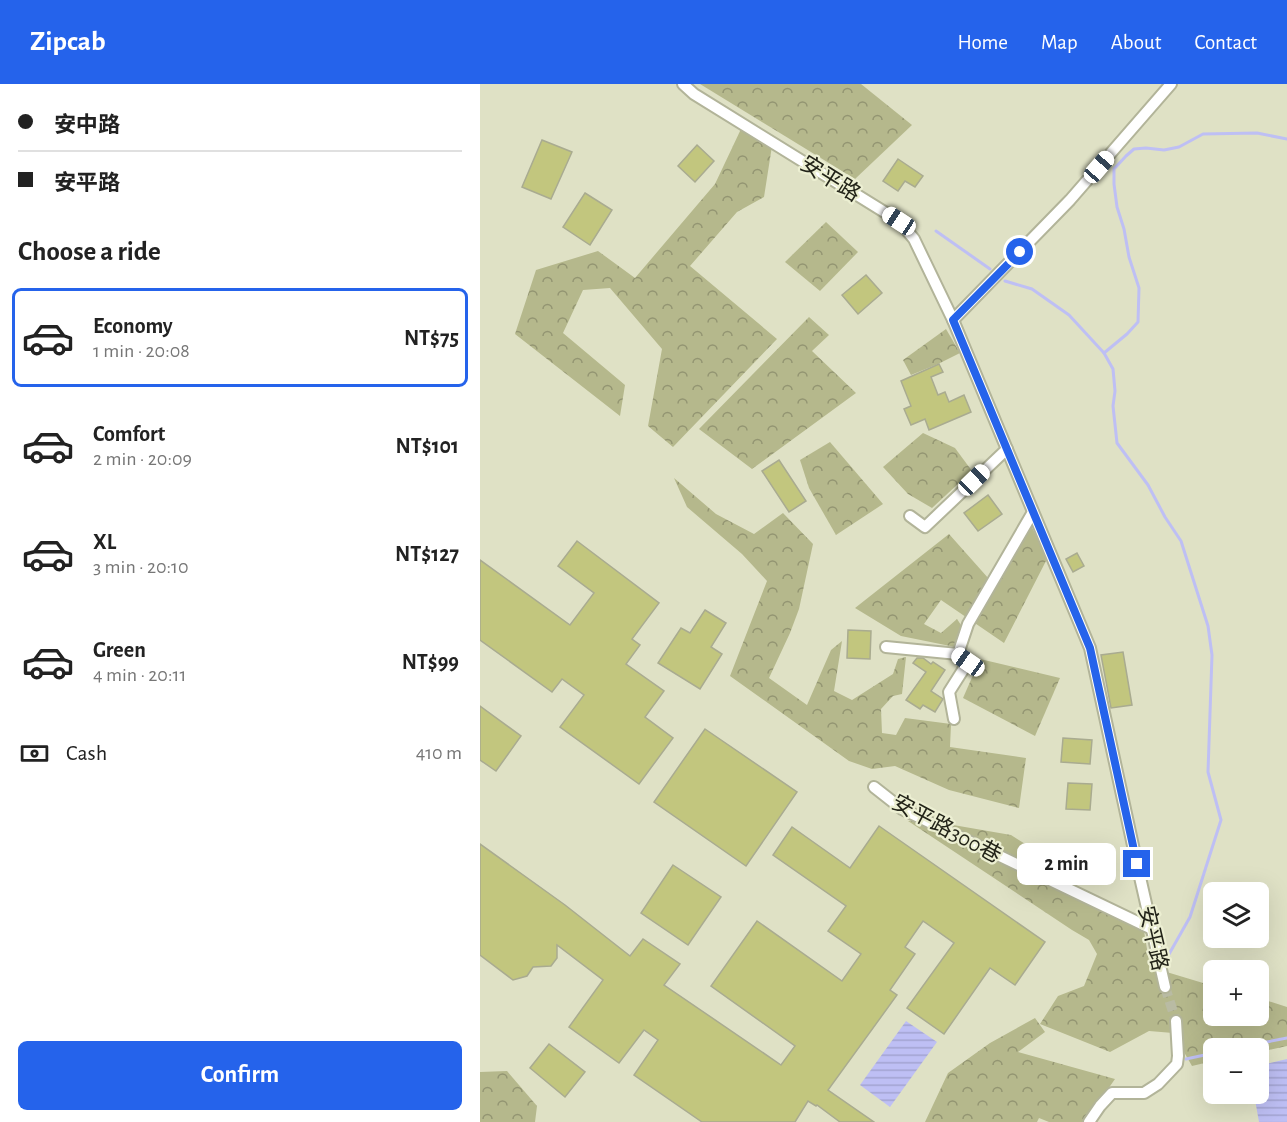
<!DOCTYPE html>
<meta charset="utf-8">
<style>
body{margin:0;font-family:"Alegreya Sans","Noto Sans TC",sans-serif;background:#f2f2f2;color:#222;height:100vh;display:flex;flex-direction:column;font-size:22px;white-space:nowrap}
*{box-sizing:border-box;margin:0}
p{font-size:20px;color:#767676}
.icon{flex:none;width:33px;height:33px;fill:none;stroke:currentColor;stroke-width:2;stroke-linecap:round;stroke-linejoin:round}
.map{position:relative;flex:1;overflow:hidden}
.details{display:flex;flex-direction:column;background:#fff;width:480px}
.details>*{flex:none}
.banner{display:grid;align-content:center;height:132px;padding:0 18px;background:#fff}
.fabs{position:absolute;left:723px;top:798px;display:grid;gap:12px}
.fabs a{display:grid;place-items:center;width:66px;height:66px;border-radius:9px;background:#fff;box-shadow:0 6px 24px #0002;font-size:30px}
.end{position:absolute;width:27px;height:27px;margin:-14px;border:8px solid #2563eb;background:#fff;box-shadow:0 0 0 3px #fff}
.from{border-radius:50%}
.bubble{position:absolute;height:42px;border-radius:9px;background:#fff;box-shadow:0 6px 24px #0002;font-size:20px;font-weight:700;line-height:42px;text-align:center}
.car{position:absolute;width:18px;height:36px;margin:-18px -9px;border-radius:8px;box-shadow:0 0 4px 2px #0007;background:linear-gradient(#fff 24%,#345 0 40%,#fff 0 76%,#345 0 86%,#fff 0)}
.banner b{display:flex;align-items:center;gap:21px;height:57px;font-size:22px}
.banner b+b{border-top:2px solid #e0e0e0}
.banner i{width:15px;height:15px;background:#222}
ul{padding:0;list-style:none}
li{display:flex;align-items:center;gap:18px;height:99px;margin:0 12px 9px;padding:0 6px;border:3px solid transparent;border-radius:9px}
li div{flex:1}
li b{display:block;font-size:22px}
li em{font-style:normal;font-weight:700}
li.active{border-color:#2563eb}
li>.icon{width:54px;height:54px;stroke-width:1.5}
h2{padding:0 18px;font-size:27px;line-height:72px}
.pay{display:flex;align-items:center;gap:15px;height:66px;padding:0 18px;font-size:22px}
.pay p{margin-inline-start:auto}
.action{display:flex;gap:12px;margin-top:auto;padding:12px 18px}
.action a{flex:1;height:69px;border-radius:9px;background:#2563eb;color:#fff;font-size:24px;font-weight:700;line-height:69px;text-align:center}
header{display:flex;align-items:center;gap:36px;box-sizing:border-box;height:84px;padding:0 30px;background:#2563eb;color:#fff}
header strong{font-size:28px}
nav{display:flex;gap:33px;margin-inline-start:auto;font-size:21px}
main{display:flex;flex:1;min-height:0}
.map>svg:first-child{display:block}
</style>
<header>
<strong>Zipcab</strong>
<nav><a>Home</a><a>Map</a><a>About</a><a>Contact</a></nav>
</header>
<main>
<section class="details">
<div class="banner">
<b><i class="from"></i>安中路</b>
<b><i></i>安平路</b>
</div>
<h2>Choose a ride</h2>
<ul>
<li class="active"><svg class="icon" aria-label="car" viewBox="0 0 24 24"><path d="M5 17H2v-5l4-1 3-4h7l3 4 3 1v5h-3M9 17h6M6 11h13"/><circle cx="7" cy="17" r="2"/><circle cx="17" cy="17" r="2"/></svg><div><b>Economy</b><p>1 min · 20:08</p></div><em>NT$75</em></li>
<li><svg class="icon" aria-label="car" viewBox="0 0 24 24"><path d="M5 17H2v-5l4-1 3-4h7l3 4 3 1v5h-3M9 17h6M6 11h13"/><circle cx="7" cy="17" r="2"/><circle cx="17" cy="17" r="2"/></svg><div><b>Comfort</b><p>2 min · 20:09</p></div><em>NT$101</em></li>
<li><svg class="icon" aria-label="car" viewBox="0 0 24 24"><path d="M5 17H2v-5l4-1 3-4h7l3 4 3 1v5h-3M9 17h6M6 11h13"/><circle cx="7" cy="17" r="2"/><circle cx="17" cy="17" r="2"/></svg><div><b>XL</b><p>3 min · 20:10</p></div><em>NT$127</em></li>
<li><svg class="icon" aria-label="car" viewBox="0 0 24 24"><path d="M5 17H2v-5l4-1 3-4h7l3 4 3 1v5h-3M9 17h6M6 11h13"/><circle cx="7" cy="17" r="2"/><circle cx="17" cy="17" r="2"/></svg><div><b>Green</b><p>4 min · 20:11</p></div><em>NT$99</em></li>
</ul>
<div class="pay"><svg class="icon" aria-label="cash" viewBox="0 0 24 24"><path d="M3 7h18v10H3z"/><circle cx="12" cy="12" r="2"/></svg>Cash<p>410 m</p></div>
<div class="action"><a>Confirm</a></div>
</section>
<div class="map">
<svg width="807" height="1038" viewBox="0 0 807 1038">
<defs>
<pattern id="forest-crowns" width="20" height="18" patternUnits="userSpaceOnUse" patternTransform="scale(1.5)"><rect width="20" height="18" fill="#b5b88c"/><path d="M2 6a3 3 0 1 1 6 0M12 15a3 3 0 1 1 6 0" fill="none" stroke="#939572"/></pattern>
<pattern id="water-rules" width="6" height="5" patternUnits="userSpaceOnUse" patternTransform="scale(1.5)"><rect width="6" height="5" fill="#bebff4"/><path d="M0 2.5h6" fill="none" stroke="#a3a4d1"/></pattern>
</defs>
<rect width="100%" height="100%" fill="#dfe1c5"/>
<g fill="url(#forest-crowns)">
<polygon points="220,0 381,0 432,41 375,95"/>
<polygon points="261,45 292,62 284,113 257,128 210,182 297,255 193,363 168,342 182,265 130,204 103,206 83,249 145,301 140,332 35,250 56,186 118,167 155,194 235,100"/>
<polygon points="346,138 378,168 340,207 305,178"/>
<polygon points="329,233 349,251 332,267 376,309 272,385 219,345"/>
<polygon points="466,245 480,269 458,280 431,291 423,276"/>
<polygon points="443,349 475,364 492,387 452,424 428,410 403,383"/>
<polygon points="350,358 403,420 356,451 329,404 320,376"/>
<polygon points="194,394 236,430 274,450 303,429 333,460 319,525 310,549 289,594 327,621 351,566 362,557 354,607 372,616 413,590 418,575 426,573 422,610 413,612 401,625 402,649 416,651 425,634 471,640 470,663 546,674 539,724 469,706 415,682 392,685 369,677 250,592 287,497 262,470 207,423"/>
<polygon points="550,439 567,475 524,559 461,516 444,540 461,549 477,535 483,544 475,563 421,552 375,524 469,450 509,495"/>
<polygon points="500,575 580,594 555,652 483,614"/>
<polygon points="428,737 456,738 531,751 571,776 566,792 663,841 670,883 733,902 734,932 778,932 779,914 807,923 807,962 779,968 778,964 734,964 733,977 712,982 693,949 669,947 630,968 560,940 578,912 604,902 617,870 609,856 592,846"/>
<polygon points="555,934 565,948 538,968 635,995 605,1038 569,1038 559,1034 557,1038 445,1038 468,989 510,959"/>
<polygon points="27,987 57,1022 55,1038 0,1038 0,988"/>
</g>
<g fill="url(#water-rules)">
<polygon points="426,937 457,958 410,1023 380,1001"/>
<polygon points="807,975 807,1038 779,1038 774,1010 778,1010 779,984 786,980"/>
</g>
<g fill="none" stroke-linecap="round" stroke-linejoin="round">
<g stroke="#bebff4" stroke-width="3">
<polyline points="456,147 510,185"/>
<polyline points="525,197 552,205 589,231 624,269 633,285 635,307 633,322 637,359 668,401 685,433 701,457 728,542 732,571 728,688 741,736 710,833 684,879"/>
<polyline points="624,269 647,250 658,238 659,204 649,173 644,145 637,123 634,100 634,85 646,72 654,65 666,64 684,66 699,63 723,50 777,49 807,55"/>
<polyline points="756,964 807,954"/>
<polyline points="706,975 734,969"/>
</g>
</g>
<g fill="#c2c67e" stroke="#a9ab90" stroke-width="1.5">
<polygon points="62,56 92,68 71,115 42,103"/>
<polygon points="217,61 234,77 215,98 198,82"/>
<polygon points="418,75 443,92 435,103 425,97 418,107 403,97"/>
<polygon points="105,109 132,126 110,161 83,143"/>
<polygon points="386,191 402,209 378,230 362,211"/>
<polygon points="459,280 463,288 451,293 458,311 465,308 469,318 484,311 491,328 449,346 445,335 431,341 424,325 431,322 421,297"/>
<polygon points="299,376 326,417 309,428 282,387"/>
<polygon points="508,411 522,430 498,447 484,429"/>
<polygon points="97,457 179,519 152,555 160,561 146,580 184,607 165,633 193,654 159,700 80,643 104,611 82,595 72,608 0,556 0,476 90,541 114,509 78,482"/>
<polygon points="597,469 604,482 593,488 586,475"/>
<polygon points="225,526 246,539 231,563 242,570 220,605 178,579 201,544 210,549"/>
<polygon points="368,546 391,547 390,575 367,574"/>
<polygon points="643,568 652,621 631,624 621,571"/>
<polygon points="437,574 443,574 451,580 453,578 465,586 451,607 463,615 455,628 443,621 440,625 426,616 446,588 433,579"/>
<polygon points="0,622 41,652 16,687 0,676"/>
<polygon points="225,645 317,708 266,782 174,718"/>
<polygon points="583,654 612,656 610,680 581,678"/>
<polygon points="588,699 612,700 610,726 586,725"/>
<polygon points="399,742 565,858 535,901 510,884 464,950 427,924 474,859 443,837 425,863 435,870 410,906 417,911 348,1006 394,1038 360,1038 337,1021 336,1022 328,1017 315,1038 222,1038 154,991 178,956 164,946 139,979 89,943 123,896 77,861 77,874 71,882 53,883 47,892 33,896 0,871 0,760 85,821 150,872 163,855 200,880 184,901 301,981 315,962 231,902 277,837 362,897 381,870 348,847 366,822 293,771 312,743 370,784"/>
<polygon points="193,781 241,813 208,861 161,829"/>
<polygon points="69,960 105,988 85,1013 50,984"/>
</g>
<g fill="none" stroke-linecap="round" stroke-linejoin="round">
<polyline stroke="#b9bba3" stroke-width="10" stroke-dasharray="10 5" stroke-linecap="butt" points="685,903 696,937"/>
<g stroke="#b2b499" stroke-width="14">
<g id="minor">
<polyline points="203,0 214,10 419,137 434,155 473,236 610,564 657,780 685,903"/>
<polyline points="473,236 590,116 691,0"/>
<polyline points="430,432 445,443 527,365"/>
<polyline points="406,563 478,570 488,540 553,428"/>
<polyline points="474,635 469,608 488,578 478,570"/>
<polyline points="394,703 422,725 672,845"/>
<polyline points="609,1038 620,1022 632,1009 664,1009 678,1000 697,980 698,972 696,937"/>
</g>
</g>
<use href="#minor" stroke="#fff" stroke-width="10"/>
</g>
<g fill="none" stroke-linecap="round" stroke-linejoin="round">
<polyline stroke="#2563eb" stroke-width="8" points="540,168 473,236 610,564 657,780"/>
</g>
<g text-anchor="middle" stroke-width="4.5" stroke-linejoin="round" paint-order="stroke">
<g font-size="22" fill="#232419" stroke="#ecefd2">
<text transform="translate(351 94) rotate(32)" y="8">安平路</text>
<text transform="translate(467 744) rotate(28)" y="8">安平路300巷</text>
<text transform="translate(674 854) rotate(77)" y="8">安平路</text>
</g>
</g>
</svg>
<div class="fabs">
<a><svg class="icon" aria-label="layers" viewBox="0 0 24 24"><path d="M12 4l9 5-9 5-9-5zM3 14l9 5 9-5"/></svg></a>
<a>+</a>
<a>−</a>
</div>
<i class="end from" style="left:540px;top:168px"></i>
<i class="end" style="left:657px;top:780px"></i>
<div class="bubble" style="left:537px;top:759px;width:99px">2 min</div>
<i class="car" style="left:619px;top:83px;rotate:41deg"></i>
<i class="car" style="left:419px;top:137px;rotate:303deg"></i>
<i class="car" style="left:494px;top:396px;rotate:46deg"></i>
<i class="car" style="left:488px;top:578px;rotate:305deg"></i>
</div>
</main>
